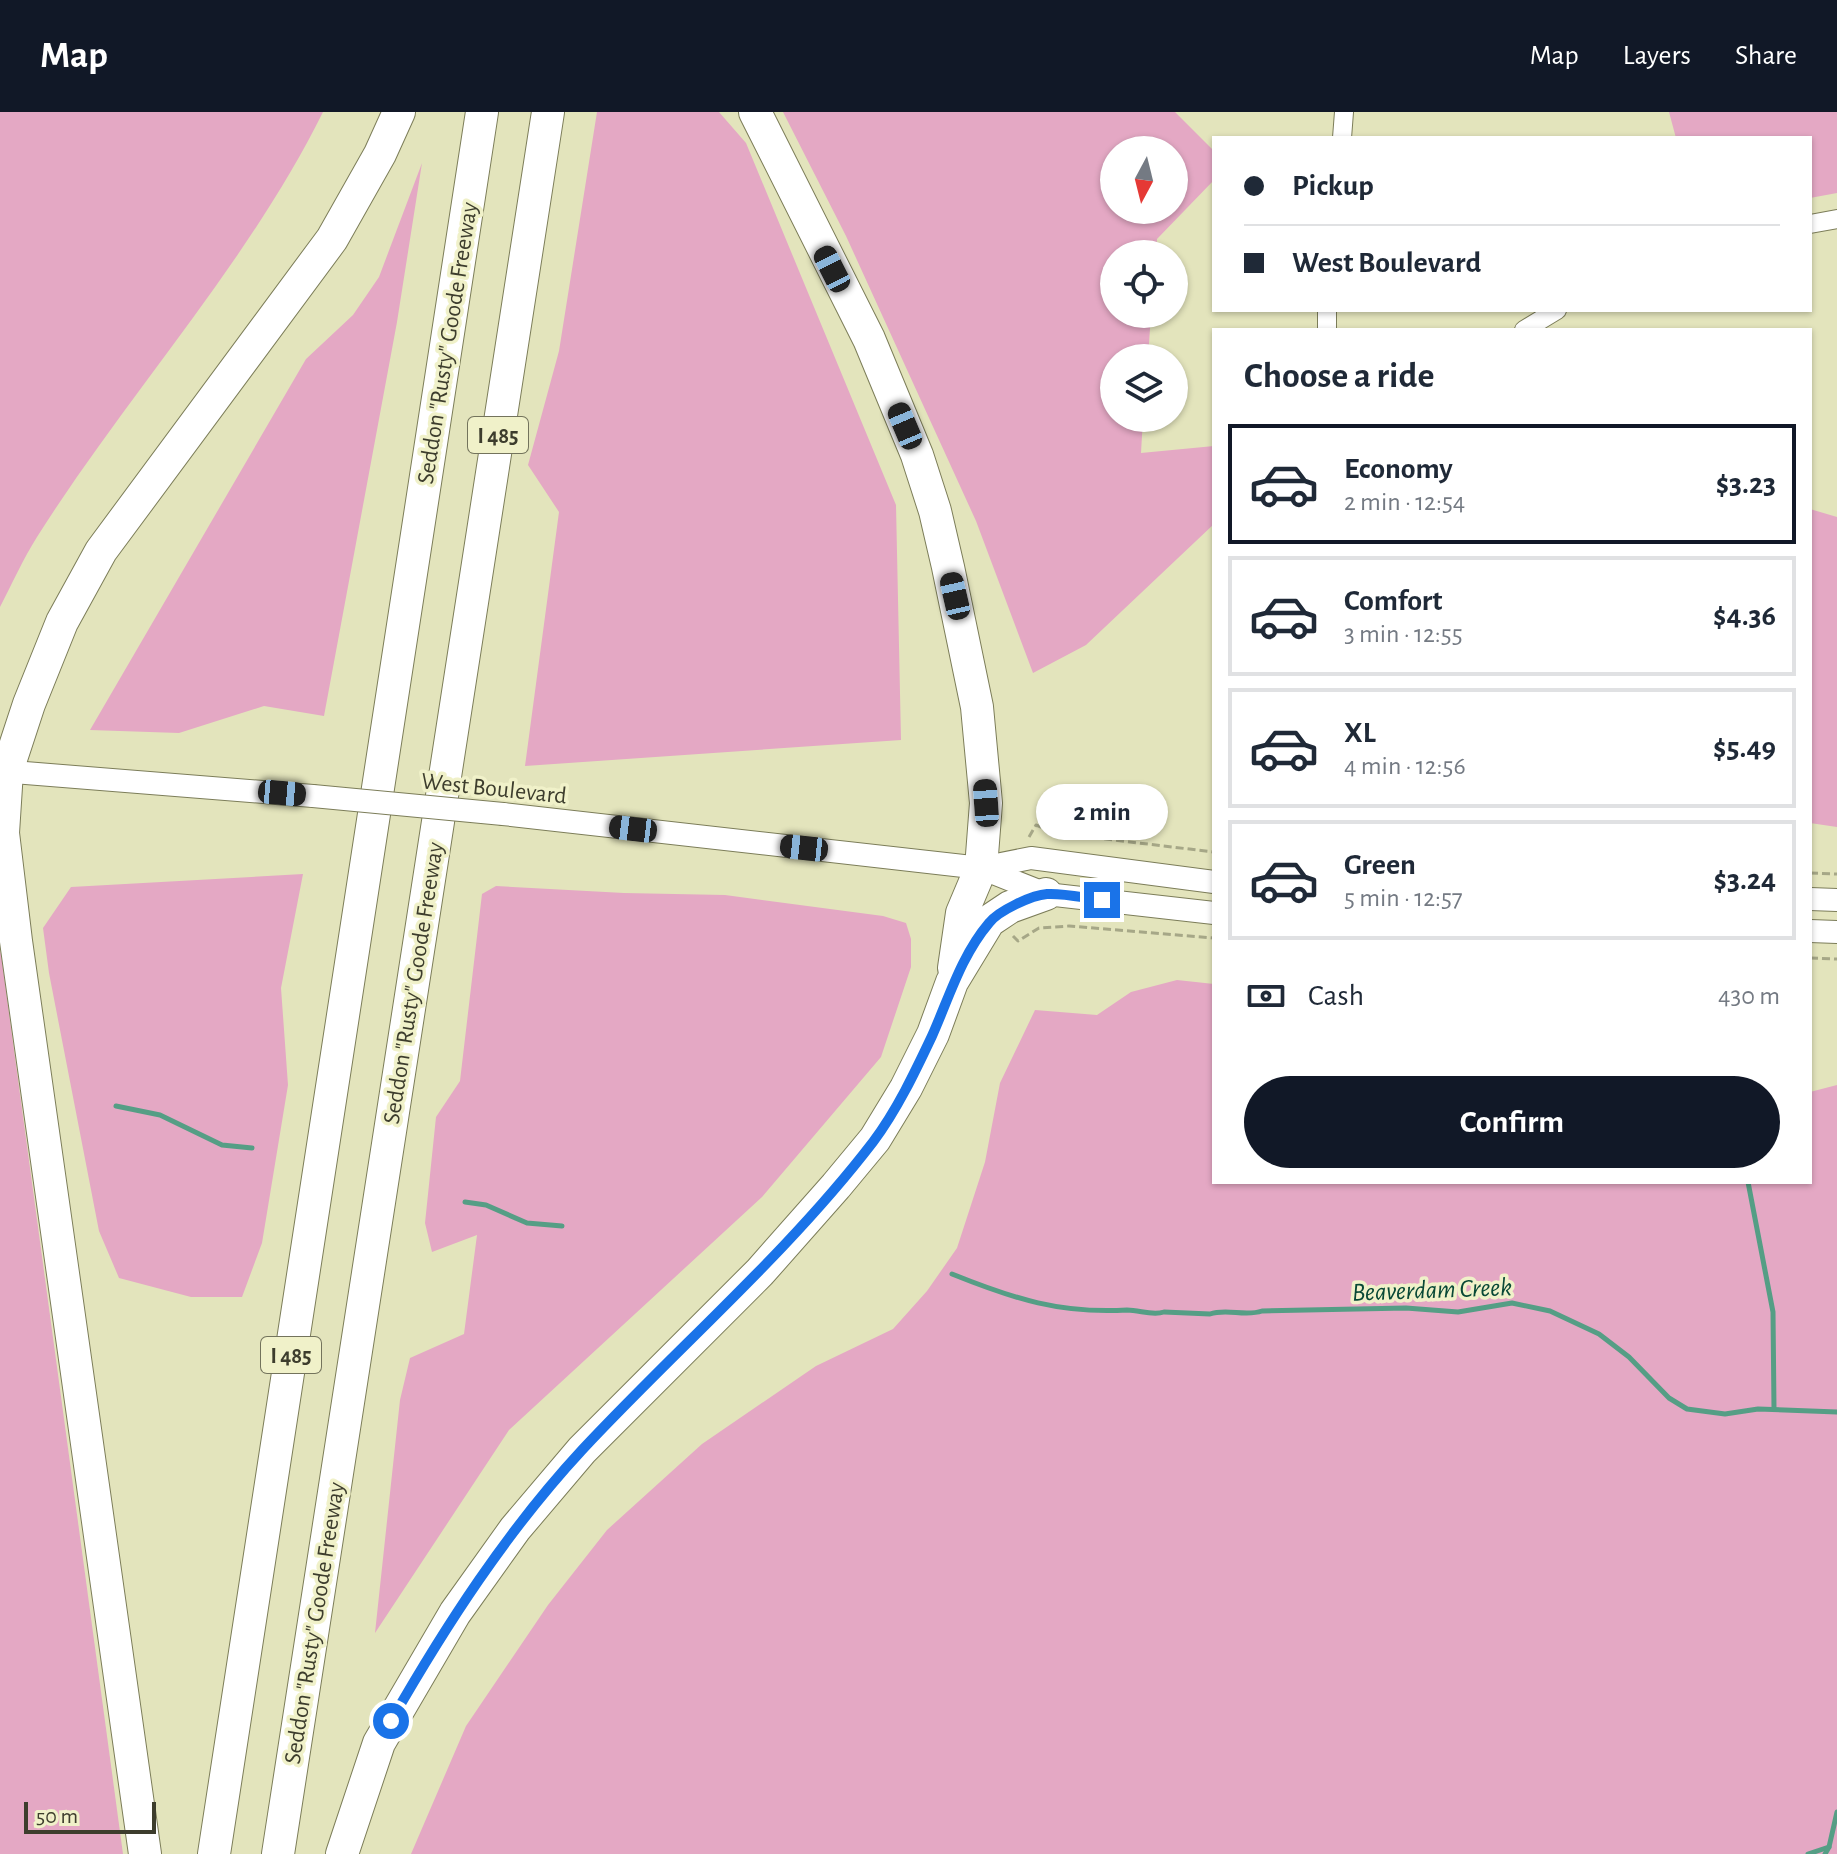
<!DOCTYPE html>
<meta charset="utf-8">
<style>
body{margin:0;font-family:"Alegreya Sans",sans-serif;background:#f2f2f3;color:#1f2937;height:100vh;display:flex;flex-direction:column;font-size:30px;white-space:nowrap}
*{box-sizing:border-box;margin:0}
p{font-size:26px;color:#747a83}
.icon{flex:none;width:44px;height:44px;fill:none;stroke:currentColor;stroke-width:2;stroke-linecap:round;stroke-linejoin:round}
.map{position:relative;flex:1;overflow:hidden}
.drawer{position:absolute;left:1212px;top:216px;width:600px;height:856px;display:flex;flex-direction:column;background:#fff;border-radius:0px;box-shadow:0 2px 6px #0004}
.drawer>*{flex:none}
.top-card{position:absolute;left:1212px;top:24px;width:600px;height:176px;border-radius:0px;box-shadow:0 2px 6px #0004;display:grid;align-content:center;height:176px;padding:0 32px;background:#fff}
.needle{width:52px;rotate:187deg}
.controls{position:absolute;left:1100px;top:24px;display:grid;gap:16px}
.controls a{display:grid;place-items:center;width:88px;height:88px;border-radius:50%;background:#fff;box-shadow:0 2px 6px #0004;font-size:40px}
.scale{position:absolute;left:24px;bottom:20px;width:132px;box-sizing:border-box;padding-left:8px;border:4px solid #3d3d2d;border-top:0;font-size:22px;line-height:28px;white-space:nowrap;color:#3d3d2d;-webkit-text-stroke:6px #f0f1c9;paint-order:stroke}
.end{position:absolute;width:36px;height:36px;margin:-18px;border:10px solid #1a73e8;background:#fff;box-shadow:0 0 0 4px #fff}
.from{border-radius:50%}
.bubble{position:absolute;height:56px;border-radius:28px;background:#fff;box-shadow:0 2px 6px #0004;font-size:26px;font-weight:700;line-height:56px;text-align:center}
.car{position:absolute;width:24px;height:48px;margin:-24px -12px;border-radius:10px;box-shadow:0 0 6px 2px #0007;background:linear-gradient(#222 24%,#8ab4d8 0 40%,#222 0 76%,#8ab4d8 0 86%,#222 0)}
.top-card b{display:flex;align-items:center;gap:28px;height:76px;font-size:30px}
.top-card b+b{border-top:2px solid #e0e1e3}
.top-card i{width:20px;height:20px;background:#1f2937}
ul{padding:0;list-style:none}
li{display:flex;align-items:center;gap:24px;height:120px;margin:0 16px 12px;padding:0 16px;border:4px solid #e0e1e3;border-radius:0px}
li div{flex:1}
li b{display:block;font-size:30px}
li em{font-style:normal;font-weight:700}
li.active{border-color:#111827}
li>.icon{width:72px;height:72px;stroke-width:1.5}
h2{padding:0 32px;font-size:36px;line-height:96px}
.pay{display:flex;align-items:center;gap:20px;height:88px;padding:0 32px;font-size:30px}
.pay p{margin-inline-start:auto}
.action{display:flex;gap:16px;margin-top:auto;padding:16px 32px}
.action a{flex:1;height:92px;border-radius:48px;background:#111827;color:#fff;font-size:32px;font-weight:700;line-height:92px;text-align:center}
header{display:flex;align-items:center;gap:48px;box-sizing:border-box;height:112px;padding:0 40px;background:#111827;color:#fff}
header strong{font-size:38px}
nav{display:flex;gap:44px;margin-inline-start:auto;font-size:28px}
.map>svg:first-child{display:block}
</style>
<header>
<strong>Map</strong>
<nav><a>Map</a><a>Layers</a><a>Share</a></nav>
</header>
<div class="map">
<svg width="1837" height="1742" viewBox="0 0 1837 1742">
<rect width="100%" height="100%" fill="#e3e4bc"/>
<g fill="#e4a8c4" fill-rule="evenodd">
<path d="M0,0H323C247,153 128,281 37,425C23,447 12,472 0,495Z"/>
<polygon points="597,0 719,0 746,31 896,393 901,628 525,654 559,400 528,353 559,239"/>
<path d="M783,0H1175L1214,39V68L1157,127L1156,142H1114V202H1151L1148,246H1114V306H1143L1141,341L1214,334V412L1086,533L1033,561L976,409L846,124ZM1114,38H1174V98H1114Z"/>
<polygon points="1669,0 1837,0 1837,81 1810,86 1810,26 1676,26"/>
<polygon points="422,51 397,210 324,604 264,594 179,621 90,618 306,247 353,203 379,165"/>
<polygon points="1810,397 1837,405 1837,715 1810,711"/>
<polygon points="303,762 281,876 288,973 262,1131 242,1185 191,1185 119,1166 99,1119 49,861 43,816 71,775"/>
<polygon points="496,774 624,781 725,783 883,804 906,811 911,827 911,855 881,945 762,1085 509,1318 375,1521 400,1288 410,1246 464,1222 477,1123 432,1140 425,1111 436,1005 460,969 482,782"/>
<polygon points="0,839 1,842 123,1742 0,1742"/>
<polygon points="1177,868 1214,872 1214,1070 1810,1070 1810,980 1837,973 1837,1742 411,1742 466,1614 548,1493 607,1418 702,1332 816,1254 893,1217 927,1179 957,1136 985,1050 1000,971 1035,898 1097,903 1131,880"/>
</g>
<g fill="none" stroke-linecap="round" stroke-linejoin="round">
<g stroke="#559e85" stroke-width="5">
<polyline points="116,994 160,1003 222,1033 252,1036"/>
<polyline points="1748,1070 1773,1200 1774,1297"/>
<polyline points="465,1090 486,1093 527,1111 562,1114"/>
<path d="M952,1162C1014,1187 1061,1202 1127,1198C1140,1198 1152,1204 1164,1200L1210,1202C1227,1196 1245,1205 1262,1199L1406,1196L1458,1200L1512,1191L1550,1199L1599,1222L1629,1245L1669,1286L1687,1297L1725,1302L1758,1297L1837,1300"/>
<polyline points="1808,1742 1829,1735"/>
<polyline points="1825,1742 1829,1735 1837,1700"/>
</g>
<g stroke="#7c7d59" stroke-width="20">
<g id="minor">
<polyline points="1342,26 1344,0"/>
<polyline points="1810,112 1837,107"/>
<polyline points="1327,218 1327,198"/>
<polyline points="1524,218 1557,198"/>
</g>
</g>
<g stroke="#7c7d59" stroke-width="24">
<g id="tertiary">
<polyline points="0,659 313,684"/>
<polyline points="503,702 981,756 1031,746 1214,770"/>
<polyline points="981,756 1046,782 1214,801"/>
<polyline points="1810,787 1837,788"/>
<polyline points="1810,819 1837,820"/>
</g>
</g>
<g stroke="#7c7d59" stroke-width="34">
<g id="motorway">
<polyline points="755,0 869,227 917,343 935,399 948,455 977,595 986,691 981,756 962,801 954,856"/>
<polyline points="145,1742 16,829 3,721 7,659 29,592 62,510 101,439 332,127 380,42 399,0"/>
<polyline points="214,1742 482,0"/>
<polyline points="278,1742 548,0"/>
<polyline points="342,1742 379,1631 455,1501 515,1417 582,1338 760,1160 836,1074 875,1027 906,976 933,922 952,870 989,809 1010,795 1046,782"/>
</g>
</g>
<g stroke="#a6a787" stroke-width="3" stroke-dasharray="8 4" stroke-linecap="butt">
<polyline points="1029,725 1036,713 1055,721 1214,740"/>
<polyline points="1810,761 1837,762"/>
<polyline points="1013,824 1018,829 1039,816 1069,814 1214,826"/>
<polyline points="1810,846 1837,847"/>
</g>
<use href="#minor" stroke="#fff" stroke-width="18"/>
<use href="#tertiary" stroke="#fff" stroke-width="22"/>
<use href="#motorway" stroke="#fff" stroke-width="32"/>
<g stroke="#7c7d59" stroke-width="24" stroke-linecap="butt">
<polyline id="tertiary-bridge" points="313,684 503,702"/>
</g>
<use href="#tertiary-bridge" stroke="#fff" stroke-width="22"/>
</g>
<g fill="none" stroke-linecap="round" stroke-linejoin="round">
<path stroke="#1a73e8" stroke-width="10" d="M391,1609C446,1513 507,1419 582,1338C679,1234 787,1142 873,1030C897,998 915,960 932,924C949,886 961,844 989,811C998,799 1032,783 1047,782C1065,781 1084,786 1102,788"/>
</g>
<g text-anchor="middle" stroke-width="7" stroke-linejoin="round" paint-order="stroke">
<g fill="#f0f1c9" stroke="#73735c" stroke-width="2">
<rect x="468" y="305" width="60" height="36" rx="6"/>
<rect x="261" y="1225" width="60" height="36" rx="6"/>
</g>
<g font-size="22" font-weight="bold" fill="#3d3d2d">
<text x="498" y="331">I 485</text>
<text x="291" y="1251">I 485</text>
</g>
<g font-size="24" fill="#3d3d2d" stroke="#f0f1c9">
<text transform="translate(447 231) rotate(-81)" y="8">Seddon "Rusty" Goode Freeway</text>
<text transform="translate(494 676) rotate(6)" y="8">West Boulevard</text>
<text transform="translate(413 871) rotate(-81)" y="8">Seddon "Rusty" Goode Freeway</text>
<text transform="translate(314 1511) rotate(-81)" y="8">Seddon "Rusty" Goode Freeway</text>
</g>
<g font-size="26" font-style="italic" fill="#084836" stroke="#f0f1c9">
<text transform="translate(1432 1177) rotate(-2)" y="9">Beaverdam Creek</text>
</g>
</g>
</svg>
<div class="controls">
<a><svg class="needle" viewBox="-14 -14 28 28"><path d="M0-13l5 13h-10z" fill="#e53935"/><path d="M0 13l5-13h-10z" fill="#747a83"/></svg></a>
<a><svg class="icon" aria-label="locate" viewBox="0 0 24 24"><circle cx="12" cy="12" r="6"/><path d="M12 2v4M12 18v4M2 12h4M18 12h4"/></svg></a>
<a><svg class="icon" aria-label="layers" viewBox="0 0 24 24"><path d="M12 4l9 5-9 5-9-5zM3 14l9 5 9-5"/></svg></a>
</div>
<div class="scale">50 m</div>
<i class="end from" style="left:391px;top:1609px"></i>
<i class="end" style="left:1102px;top:788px"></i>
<div class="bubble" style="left:1036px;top:672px;width:132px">2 min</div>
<i class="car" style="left:832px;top:157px;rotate:333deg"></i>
<i class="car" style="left:905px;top:314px;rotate:337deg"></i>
<i class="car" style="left:955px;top:484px;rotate:347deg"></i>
<i class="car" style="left:282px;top:681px;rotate:95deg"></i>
<i class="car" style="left:986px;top:691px;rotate:356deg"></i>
<i class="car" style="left:633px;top:717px;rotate:277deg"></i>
<i class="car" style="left:804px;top:736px;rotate:276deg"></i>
<div class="top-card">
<b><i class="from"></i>Pickup</b>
<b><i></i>West Boulevard</b>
</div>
<section class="drawer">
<h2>Choose a ride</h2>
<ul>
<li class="active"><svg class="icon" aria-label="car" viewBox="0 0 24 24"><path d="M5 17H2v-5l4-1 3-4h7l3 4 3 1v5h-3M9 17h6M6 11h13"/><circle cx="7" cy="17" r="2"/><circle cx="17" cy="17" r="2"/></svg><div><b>Economy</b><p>2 min · 12:54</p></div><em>$3.23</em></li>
<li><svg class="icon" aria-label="car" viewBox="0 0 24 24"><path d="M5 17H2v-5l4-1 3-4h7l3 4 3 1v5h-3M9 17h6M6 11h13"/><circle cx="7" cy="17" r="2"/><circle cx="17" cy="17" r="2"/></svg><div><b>Comfort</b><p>3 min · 12:55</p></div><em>$4.36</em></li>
<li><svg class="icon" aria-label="car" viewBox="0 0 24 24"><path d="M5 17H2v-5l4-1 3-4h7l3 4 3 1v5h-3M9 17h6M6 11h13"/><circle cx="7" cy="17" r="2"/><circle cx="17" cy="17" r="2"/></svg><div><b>XL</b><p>4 min · 12:56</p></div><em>$5.49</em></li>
<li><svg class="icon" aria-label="car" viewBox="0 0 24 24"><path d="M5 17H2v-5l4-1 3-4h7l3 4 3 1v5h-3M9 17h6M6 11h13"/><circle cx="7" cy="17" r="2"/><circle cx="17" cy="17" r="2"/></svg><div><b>Green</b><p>5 min · 12:57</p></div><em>$3.24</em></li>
</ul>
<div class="pay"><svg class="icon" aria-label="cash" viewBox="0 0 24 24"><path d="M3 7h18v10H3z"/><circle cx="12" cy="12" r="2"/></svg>Cash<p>430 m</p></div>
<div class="action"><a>Confirm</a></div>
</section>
</div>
